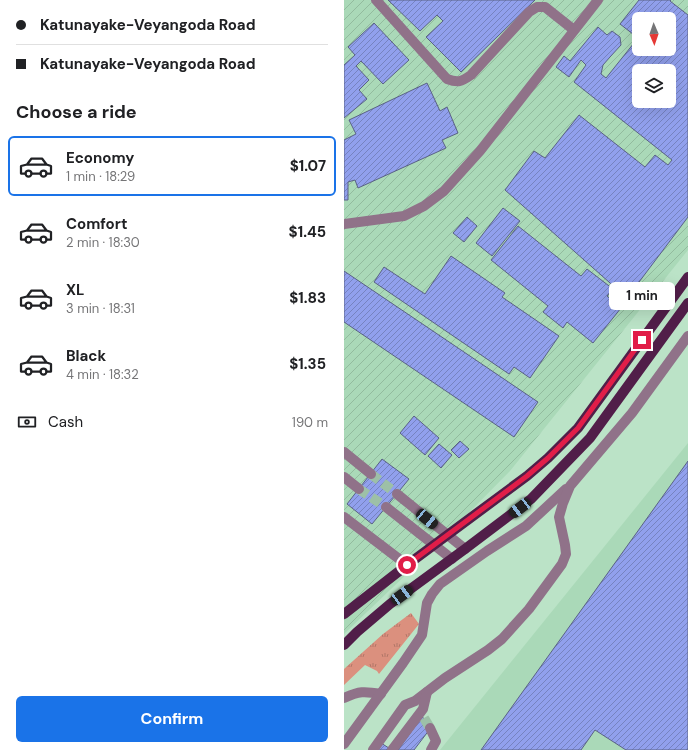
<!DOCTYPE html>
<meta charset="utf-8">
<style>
body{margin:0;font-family:"DM Sans",sans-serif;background:#f6f6f6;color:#202124;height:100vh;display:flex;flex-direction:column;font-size:15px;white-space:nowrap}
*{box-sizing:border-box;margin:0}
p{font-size:13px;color:#757577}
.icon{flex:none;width:22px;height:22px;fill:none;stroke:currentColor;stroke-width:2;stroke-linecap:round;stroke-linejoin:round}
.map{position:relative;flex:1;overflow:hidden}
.drawer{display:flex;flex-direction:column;background:#fff;width:344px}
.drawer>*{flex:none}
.top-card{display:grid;align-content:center;height:88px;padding:0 16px;background:#fff}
.needle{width:26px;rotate:178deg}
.controls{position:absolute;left:288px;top:12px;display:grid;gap:8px}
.controls a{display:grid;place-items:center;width:44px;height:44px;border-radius:6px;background:#fff;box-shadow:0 4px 16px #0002;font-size:20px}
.end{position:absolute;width:18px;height:18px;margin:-9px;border:5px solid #e11d48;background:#fff;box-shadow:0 0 0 2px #fff}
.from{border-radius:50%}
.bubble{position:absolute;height:28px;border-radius:6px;background:#fff;box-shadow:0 4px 16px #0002;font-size:13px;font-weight:700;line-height:28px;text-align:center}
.car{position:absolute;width:12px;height:24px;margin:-12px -6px;border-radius:5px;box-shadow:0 0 3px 1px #0007;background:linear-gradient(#222 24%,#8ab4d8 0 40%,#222 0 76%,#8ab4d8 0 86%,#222 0)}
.top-card b{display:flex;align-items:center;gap:14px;height:38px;font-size:15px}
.top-card b+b{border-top:1px solid #e0e0e0}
.top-card i{width:10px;height:10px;background:#202124}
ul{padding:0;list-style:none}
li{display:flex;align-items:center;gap:12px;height:60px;margin:0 8px 6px;padding:0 8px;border:2px solid transparent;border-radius:6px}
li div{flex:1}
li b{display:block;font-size:15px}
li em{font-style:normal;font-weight:700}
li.active{border-color:#1a73e8}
li>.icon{width:36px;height:36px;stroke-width:1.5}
h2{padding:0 16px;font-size:18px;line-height:48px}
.pay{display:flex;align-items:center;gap:10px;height:44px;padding:0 16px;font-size:15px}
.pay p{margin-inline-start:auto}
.cta{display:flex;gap:8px;margin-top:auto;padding:8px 16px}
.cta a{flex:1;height:46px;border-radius:6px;background:#1a73e8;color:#fff;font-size:16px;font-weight:700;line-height:46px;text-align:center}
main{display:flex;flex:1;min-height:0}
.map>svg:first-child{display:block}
</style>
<main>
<section class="drawer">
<div class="top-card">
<b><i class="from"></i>Katunayake-Veyangoda Road</b>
<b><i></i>Katunayake-Veyangoda Road</b>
</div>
<h2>Choose a ride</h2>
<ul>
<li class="active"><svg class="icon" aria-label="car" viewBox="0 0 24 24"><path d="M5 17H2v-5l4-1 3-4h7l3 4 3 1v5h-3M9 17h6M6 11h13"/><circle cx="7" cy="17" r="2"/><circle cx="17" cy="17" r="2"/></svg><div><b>Economy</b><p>1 min · 18:29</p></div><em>$1.07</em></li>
<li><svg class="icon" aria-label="car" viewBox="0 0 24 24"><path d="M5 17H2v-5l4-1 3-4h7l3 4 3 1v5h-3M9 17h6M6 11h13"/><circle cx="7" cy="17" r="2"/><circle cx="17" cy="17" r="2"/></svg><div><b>Comfort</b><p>2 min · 18:30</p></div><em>$1.45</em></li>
<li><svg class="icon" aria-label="car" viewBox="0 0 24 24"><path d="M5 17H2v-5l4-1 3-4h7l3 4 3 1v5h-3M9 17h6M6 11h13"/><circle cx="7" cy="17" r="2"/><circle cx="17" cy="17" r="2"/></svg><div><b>XL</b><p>3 min · 18:31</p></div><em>$1.83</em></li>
<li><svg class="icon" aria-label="car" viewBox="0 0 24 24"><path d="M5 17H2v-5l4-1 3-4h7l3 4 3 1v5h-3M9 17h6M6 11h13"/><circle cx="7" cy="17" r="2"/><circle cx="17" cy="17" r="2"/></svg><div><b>Black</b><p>4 min · 18:32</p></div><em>$1.35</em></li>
</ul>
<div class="pay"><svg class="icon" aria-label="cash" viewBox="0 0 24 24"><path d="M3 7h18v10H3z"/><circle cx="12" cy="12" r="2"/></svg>Cash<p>190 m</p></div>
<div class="cta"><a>Confirm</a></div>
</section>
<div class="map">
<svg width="344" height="750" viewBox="0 0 344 750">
<defs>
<pattern id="industrial-furrows" width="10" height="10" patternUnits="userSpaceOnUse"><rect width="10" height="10" fill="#aad9b8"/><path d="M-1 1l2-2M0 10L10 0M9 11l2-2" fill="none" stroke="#92bb9e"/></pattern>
<pattern id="grass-tufts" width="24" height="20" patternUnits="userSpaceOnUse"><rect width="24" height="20" fill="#db907e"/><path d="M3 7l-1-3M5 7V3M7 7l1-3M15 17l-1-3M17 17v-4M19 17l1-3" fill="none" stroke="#b17667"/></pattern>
<pattern id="building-hatch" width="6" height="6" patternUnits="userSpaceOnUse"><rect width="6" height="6" fill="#91a0ed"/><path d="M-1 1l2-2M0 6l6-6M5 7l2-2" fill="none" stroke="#7683c0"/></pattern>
</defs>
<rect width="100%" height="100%" fill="#bbe3c7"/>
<polygon fill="#aad9b8" points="344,443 344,750 96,750"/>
<path fill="url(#industrial-furrows)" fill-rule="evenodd" d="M0,0H344V250L166,471L93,545L0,634ZM295,19H325V49H295ZM295,71H325V101H295Z"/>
<polygon fill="url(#grass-tufts)" points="67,613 75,624 35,674 33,671 21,665 0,685 0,669 39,634"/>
<g fill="url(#building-hatch)" stroke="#5a6285" fill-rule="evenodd">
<polygon points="44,0 191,0 117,72 82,37 99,21 93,15 76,31"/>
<path d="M295,0H327L326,1L344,15V217L283,298L161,190L190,151L201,158L235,115L301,167L311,155L324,165L328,160L230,82L242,65L237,60L225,77L212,67L220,56L226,61L254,27L263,35L268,31L276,37L277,45L266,57L259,65L257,74L262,78L294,38L276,24ZM295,19H325V49H295ZM295,71H325V101H295Z"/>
<polygon points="30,23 65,60 39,84 17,61 12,66 25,80 15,90 23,99 0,118 0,65 11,55 4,47"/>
<polygon points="83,83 96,111 103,107 114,133 98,140 102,148 14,188 11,180 4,182 4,200 0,200 0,140 12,134 5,120"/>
<polygon points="159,208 176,221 148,256 132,243"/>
<polygon points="123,217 133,226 120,242 109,233"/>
<polygon points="174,226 237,276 243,269 269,289 263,296 277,308 249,343 223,322 219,328 199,312 204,306 147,260"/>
<polygon points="107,256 161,293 158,297 215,336 186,378 170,367 165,374 30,282 40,267 81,294"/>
<polygon points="0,271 194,402 170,437 0,322"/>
<polygon points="70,416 95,438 81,455 56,433"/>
<polygon points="116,441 125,449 115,458 107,450"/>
<polygon points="95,444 108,455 97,468 84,456"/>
<polygon points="38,459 65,479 28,524 3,504"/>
<polygon points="344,461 344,750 282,750 251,730 237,750 137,750"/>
<polygon points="78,717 89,725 70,750 54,750"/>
<polygon points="37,743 48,750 32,750"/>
</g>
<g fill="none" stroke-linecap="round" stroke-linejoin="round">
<g stroke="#9dc0a7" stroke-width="10" stroke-dasharray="10 5" stroke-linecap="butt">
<polyline points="27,474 53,494"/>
<polyline points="15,489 42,507"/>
<polyline points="80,718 86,728"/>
</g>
<g stroke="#907289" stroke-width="10">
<path d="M32,0L103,79C114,83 117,82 127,75L185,12L193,7H201L230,30"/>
<polyline points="0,224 60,216 80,206 100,191 136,151 254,0"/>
<polyline points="0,452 27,474"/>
<polyline points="0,477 15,489"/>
<polyline points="53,494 121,549"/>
<polyline points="42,507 108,559"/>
<polyline points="0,517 63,565"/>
<path d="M0,698C15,691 20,691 37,694"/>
<polyline points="86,728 92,741 87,750"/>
<polyline points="0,744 59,663 78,635 83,603 88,594 96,584 143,551 182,526 222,489"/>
<polyline points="29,750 61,705 71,701 101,678 144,650 158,639 185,609 218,564 222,554 221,545 215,517 219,503 226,486 288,413 344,336"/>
<polyline points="48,750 79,709 83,692"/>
</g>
<g stroke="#511e49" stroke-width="10">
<polyline points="0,614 63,565 183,476 204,458 234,428 344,277"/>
<polyline points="0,645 13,632 46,604 121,549 187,499 246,438 344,303"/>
</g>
</g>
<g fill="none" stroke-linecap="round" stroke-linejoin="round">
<polyline stroke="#e11d48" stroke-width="5" points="63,565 183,476 204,458 234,428 298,340"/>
</g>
</svg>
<div class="controls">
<a><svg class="needle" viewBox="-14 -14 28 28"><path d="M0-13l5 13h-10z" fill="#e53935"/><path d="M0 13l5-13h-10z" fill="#757577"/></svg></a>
<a><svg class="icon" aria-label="layers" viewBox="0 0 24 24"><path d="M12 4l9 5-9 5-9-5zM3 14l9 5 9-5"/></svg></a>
</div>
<i class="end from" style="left:63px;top:565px"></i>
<i class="end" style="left:298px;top:340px"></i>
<div class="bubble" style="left:265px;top:282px;width:66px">1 min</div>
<i class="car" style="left:176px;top:508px;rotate:233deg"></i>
<i class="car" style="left:83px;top:519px;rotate:129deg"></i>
<i class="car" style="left:58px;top:595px;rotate:54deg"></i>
</div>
</main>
